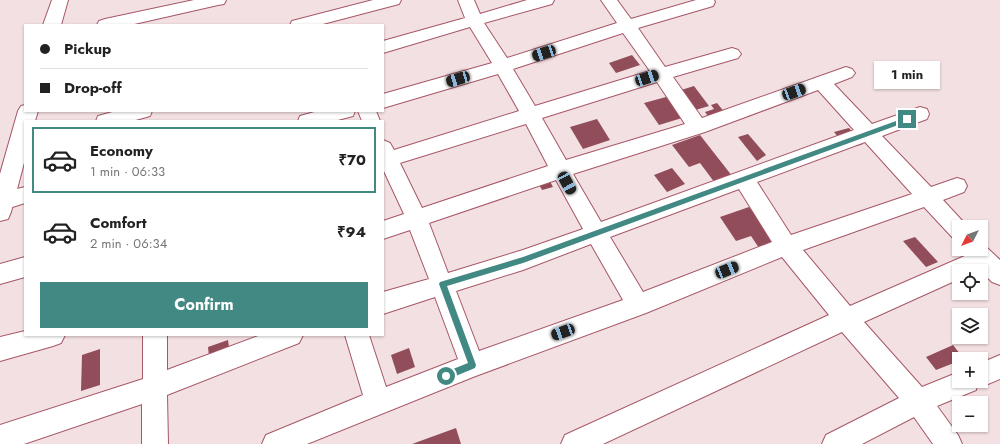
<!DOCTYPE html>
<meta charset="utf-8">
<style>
body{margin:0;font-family:Jost,sans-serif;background:#f6f6f6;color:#222;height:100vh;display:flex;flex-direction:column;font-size:15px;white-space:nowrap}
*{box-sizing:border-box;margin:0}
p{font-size:13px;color:#767676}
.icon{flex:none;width:22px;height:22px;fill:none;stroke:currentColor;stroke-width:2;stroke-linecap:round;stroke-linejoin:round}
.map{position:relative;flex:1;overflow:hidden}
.drawer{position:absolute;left:24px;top:120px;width:360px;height:216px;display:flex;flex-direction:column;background:#fff;border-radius:0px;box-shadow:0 1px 3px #0004}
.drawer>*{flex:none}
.top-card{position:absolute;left:24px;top:24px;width:360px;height:88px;border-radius:0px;box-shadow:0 1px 3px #0004;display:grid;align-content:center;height:88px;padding:0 16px;background:#fff}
.needle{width:26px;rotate:228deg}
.tools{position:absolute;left:952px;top:220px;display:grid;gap:8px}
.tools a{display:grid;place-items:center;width:36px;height:36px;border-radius:0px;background:#fff;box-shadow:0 1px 3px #0004;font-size:20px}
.end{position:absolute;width:18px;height:18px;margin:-9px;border:5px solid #428984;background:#fff;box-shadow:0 0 0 2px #fff}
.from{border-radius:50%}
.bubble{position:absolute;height:28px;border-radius:0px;background:#fff;box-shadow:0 1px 3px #0004;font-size:13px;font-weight:700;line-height:28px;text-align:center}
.car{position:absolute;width:12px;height:24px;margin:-12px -6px;border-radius:5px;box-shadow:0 0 3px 1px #0007;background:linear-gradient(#222 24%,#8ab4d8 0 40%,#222 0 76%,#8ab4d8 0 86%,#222 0)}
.top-card b{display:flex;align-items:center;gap:14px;height:38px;font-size:15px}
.top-card b+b{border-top:1px solid #e0e0e0}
.top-card i{width:10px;height:10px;background:#222}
ul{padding:7px 0 0;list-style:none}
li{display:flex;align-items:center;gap:12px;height:66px;margin:0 8px 6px;padding:0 8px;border:2px solid transparent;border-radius:0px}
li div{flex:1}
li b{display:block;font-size:15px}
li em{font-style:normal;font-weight:700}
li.on{border-color:#428984}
li>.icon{width:36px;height:36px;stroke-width:1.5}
.button{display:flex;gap:8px;margin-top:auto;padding:8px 16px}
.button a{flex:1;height:46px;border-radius:0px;background:#428984;color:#fff;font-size:16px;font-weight:700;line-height:46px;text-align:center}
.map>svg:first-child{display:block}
</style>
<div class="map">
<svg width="1000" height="444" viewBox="0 0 1000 444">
<rect width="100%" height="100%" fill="#f3e0e2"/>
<g fill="#914d59">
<polygon points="632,55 640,65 616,73 609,63"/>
<polygon points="694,86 709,106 692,111 678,91"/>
<polygon points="666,97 682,118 659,125 644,103"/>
<polygon points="717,103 730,119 714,124 705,112 714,109 711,105"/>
<polygon points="597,119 610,140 583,149 570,127"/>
<polygon points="849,128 863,144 857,146 848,135 839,138 834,132"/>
<polygon points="748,134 766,155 757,161 738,137"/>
<polygon points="700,135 736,181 718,187 700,163 689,167 672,145"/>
<polygon points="672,168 685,184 667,192 654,175"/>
<polygon points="546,174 553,187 542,190 535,177"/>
<polygon points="749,207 777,245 761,251 751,236 736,241 720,217"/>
<polygon points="915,237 938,262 926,267 903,241"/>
<polygon points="228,340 232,369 211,376 208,347"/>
<polygon points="953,345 964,359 959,359 959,361 936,370 926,357"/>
<polygon points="409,348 415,367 397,374 391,355"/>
<polygon points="100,349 100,385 81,391 82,355"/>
<polygon points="456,428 461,444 412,444"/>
</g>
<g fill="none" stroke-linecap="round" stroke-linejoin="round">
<g stroke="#a65766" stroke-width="2">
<g id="street">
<polygon points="194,0 226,0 224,4 218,5 130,25 97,25 99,21 105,19"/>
<polygon points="373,0 401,0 399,4 319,25 290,25 292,21"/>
<path d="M458,0H474L480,14L527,0H554L552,4L484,23L507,58L617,23L601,0H617L631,19L696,0H714L715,2L713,6L638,28L665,67L732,48L738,50L741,54L738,58L673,77L702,118L846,67L852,69L855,73L852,77L834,84L872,124L920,107L927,109L929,114L927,119L882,136L931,187L957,178L964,180L967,186L964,192L943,200L968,227H959V240L952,237L924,207L803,250L850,306L967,255L964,249H981V242L1000,260V285L992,282L980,270L977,271H959V279L864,322L922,387L959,372V381H981V363L1000,355V379L981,387L977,386L976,390L937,406L958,435L962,444H933L914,417L862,444H822L826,435L899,398L842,332L603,444H561L565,435L829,315L782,257L646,313L473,377L307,444H262L266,435L363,395L345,335H369L386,387L458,359L435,297L383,314V292L429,279L410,230L383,239V221L404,214L383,169V140L390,143L394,150L519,111L498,74L383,108V94L492,63L470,27L383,53V41L465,18ZM623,33L650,71L535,106L513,69ZM657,82L685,124L566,160L542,118ZM818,90L854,130L601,222L573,174L705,132ZM526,124L548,166L422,208L400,163ZM865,142L912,194L791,235L757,182ZM556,180L583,229L523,250L448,273L429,223ZM739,189L772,242L643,292L610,237ZM591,244L623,300L479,351L456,291L523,270Z"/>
<polygon points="116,111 152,111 150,116 132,121 96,121 98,116"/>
<polygon points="318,111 355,111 353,116 334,121 298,121 300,116"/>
<polygon points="358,111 376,111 380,121 362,121"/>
<polygon points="25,187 25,203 3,210 0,209 0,193"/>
<polygon points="25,257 25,277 0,284 0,264"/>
<polygon points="25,331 25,335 65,335 61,343 53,346 0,361 0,337"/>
<polygon points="143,335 167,335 167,370 261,335 303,335 299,343 167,395 168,444 142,444 142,404 24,444 0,444 0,425 143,379"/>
</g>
</g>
<g stroke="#a65766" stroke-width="2">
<g id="secondary">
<polygon points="52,0 68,0 61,25 43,25"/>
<polygon points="25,105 25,111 38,111 35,121 25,121 25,159 11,212 8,219 0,221 0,174 18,111 21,106"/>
</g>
</g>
<use href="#street" fill="#fff" fill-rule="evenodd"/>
<use href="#secondary" fill="#fff" fill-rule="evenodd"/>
</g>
<polygon fill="#428984" points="907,117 910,119 909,121 523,263 447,286 476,365 475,368 446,380 443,379 443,373 468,363 439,284 440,282 523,257"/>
</svg>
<div class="tools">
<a><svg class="needle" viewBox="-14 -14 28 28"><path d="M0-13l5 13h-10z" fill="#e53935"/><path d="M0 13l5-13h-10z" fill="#767676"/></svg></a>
<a><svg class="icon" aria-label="locate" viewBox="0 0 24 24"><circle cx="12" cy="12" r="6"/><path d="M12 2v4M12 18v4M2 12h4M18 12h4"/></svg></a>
<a><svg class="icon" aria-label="layers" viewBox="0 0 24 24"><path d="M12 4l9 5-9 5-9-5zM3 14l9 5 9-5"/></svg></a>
<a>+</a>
<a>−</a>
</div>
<i class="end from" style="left:446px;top:376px"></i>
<i class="end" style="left:907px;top:119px"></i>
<div class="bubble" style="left:874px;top:61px;width:66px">1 min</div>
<i class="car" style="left:544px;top:53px;rotate:252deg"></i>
<i class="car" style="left:647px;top:78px;rotate:72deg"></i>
<i class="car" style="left:458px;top:79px;rotate:254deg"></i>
<i class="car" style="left:794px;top:92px;rotate:70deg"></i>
<i class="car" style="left:567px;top:183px;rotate:151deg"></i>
<i class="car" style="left:727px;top:270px;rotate:68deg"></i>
<i class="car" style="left:563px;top:332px;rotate:250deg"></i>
<div class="top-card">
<b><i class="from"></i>Pickup</b>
<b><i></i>Drop-off</b>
</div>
<section class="drawer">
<ul>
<li class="on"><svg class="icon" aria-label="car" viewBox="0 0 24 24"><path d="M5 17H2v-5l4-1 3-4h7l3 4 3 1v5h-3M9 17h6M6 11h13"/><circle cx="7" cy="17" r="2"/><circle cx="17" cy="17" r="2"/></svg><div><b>Economy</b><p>1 min · 06:33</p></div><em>₹70</em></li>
<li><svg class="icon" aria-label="car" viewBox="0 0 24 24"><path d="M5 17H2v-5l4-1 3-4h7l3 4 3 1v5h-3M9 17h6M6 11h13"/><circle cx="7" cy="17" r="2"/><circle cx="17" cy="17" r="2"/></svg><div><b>Comfort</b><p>2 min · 06:34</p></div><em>₹94</em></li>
</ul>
<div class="button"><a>Confirm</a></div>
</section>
</div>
